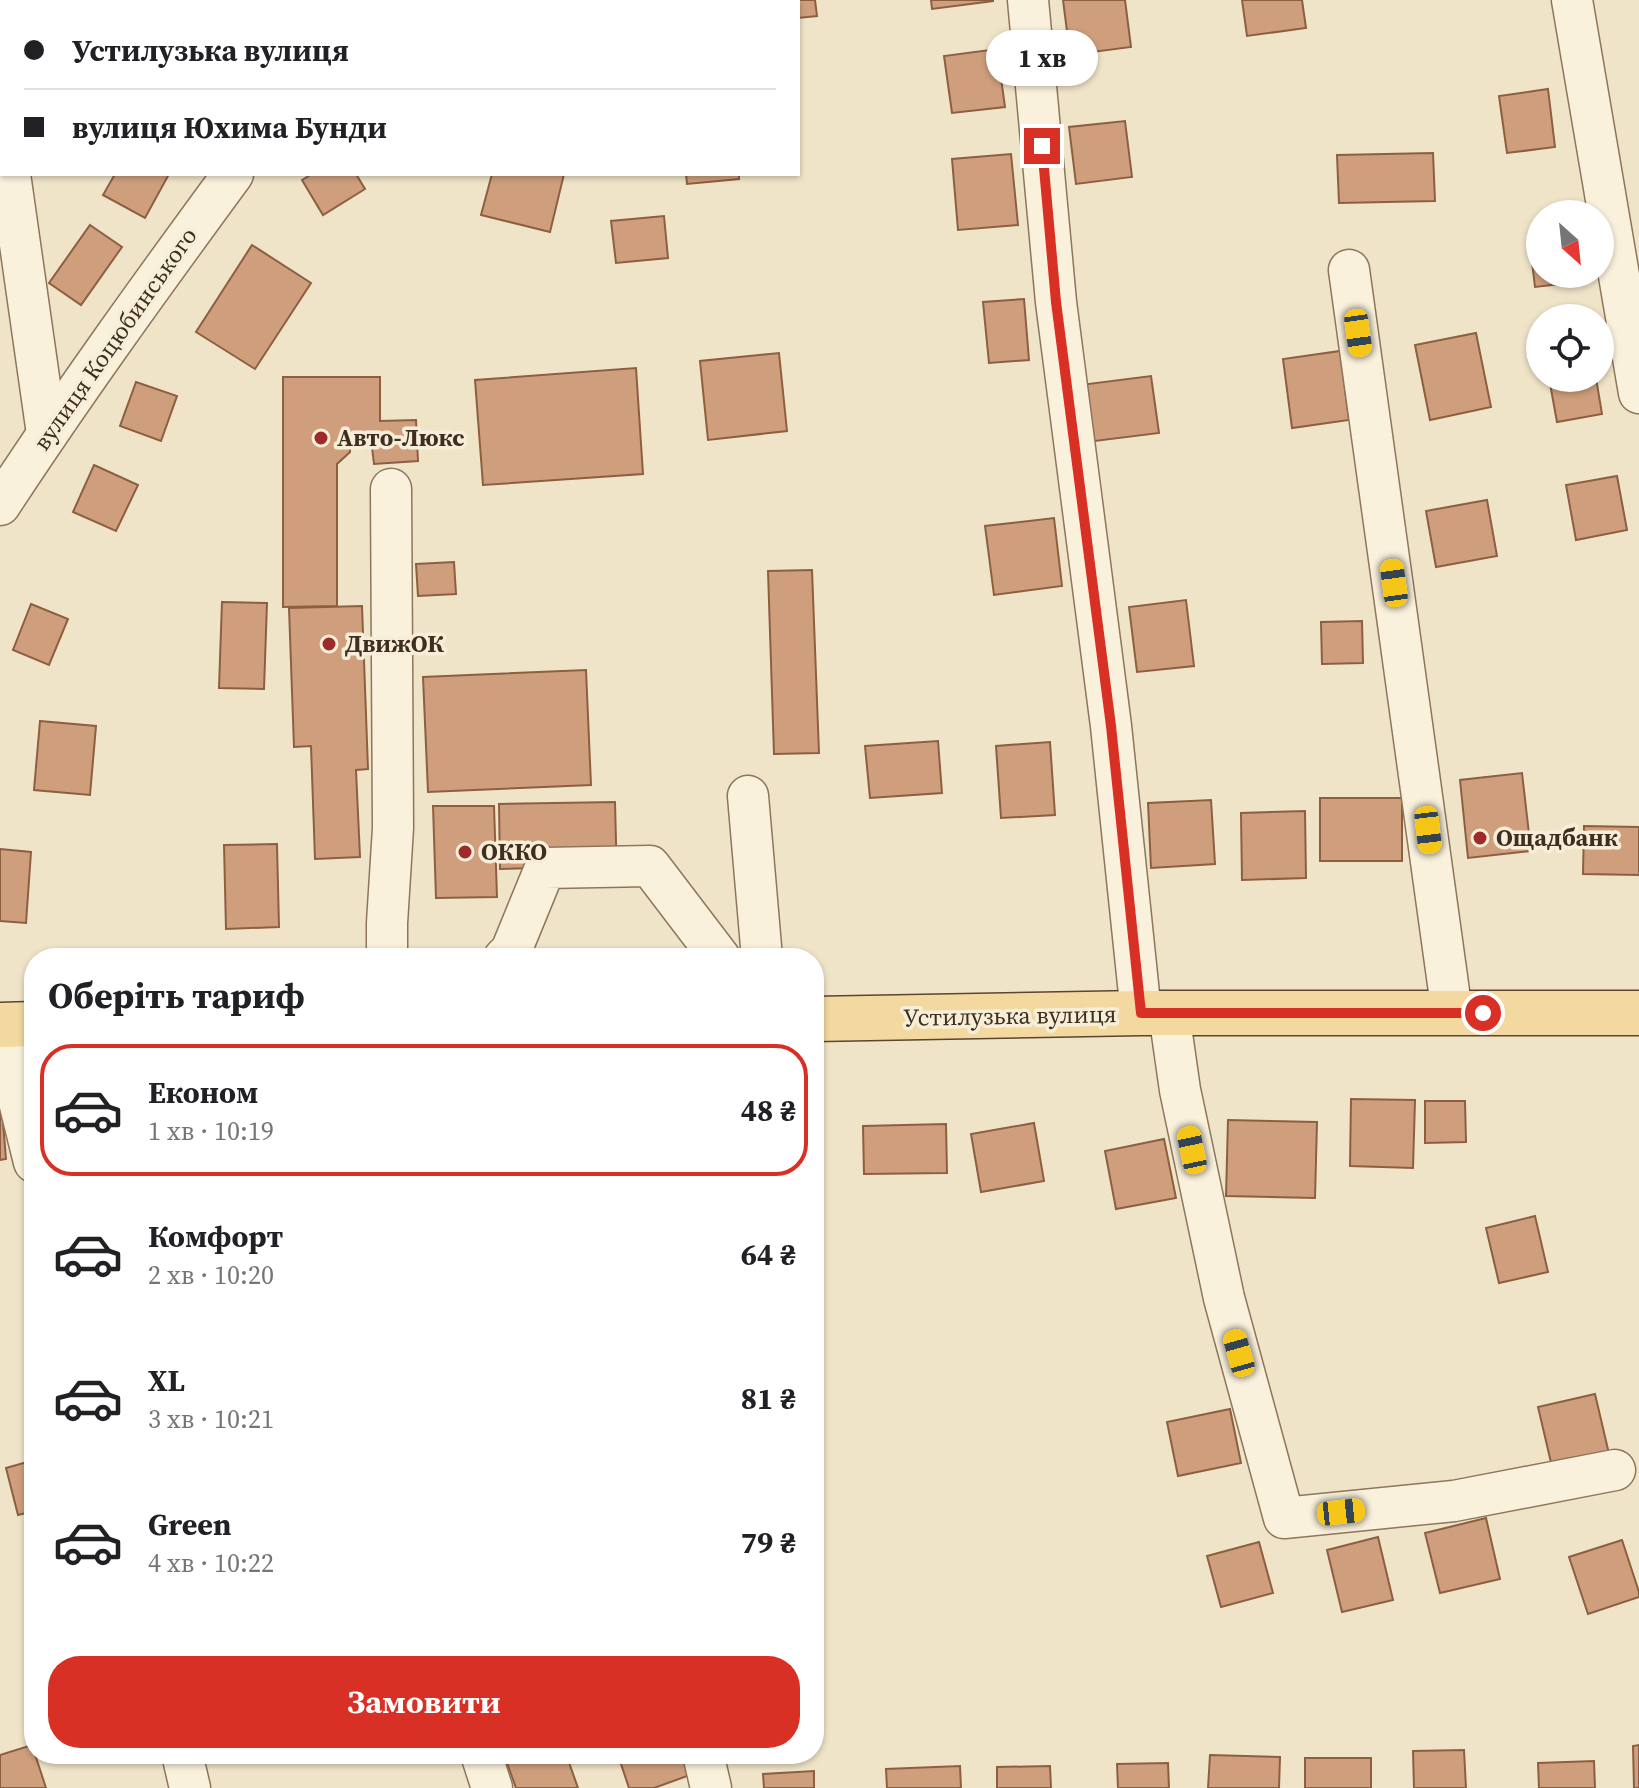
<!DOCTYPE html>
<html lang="uk">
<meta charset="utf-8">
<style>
body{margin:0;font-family:"Source Serif 4",serif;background:#f2f2f2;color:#202124;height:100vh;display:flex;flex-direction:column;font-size:30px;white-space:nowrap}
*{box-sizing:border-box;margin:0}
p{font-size:26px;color:#757577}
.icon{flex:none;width:44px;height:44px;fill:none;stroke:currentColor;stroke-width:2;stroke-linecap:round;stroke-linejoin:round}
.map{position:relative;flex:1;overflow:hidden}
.drawer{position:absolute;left:24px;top:948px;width:800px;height:816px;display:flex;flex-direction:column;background:#fff;border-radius:32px;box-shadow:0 2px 6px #0004}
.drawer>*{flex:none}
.banner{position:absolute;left:0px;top:0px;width:800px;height:176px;box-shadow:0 2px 6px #0004;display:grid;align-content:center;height:176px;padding:0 24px;background:#fff}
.needle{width:52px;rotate:153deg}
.fabs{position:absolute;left:1526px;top:200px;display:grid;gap:16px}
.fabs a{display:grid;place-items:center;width:88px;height:88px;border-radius:50%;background:#fff;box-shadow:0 2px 6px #0004;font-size:40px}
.end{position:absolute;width:36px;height:36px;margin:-18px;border:10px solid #d93025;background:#fff;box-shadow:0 0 0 4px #fff}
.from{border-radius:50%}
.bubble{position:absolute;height:56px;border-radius:28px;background:#fff;box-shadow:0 2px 6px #0004;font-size:26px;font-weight:700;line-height:56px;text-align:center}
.car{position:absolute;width:24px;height:48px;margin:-24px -12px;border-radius:10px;box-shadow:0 0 6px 2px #0007;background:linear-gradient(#f5c518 24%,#345 0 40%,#f5c518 0 76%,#345 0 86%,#f5c518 0)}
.banner b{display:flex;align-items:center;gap:28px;height:76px;font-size:30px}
.banner b+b{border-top:2px solid #e0e0e0}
.banner i{width:20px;height:20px;background:#202124}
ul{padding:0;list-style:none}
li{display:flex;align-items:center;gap:24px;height:132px;margin:0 16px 12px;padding:0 8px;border:4px solid transparent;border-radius:32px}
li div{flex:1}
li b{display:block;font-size:30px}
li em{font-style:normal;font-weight:700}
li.on{border-color:#d93025}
li>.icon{width:72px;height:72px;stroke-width:1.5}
h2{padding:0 24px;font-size:36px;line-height:96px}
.cta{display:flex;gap:16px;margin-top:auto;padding:16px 24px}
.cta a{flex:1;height:92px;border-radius:32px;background:#d93025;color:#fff;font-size:32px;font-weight:700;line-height:92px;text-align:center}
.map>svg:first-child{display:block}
</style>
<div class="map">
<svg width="1639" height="1788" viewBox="0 0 1639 1788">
<rect width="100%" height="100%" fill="#f0e4c8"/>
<g fill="#cf9f7d" stroke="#8d5f41" stroke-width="2">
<polygon points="0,0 73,0 72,2 2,2 2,63 0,66"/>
<rect x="523" y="0" width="68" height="2"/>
<rect x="653" y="0" width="61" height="2"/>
<polygon points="754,0 815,0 817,16 798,18 798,2 754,2"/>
<polygon points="931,0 993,0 993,1 932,9"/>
<polygon points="1063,0 1125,0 1131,47 1070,55"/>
<polygon points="1242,0 1302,0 1306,28 1247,36"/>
<polygon points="997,49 1005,107 952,113 944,56"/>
<polygon points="1548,89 1555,147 1507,153 1499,96"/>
<polygon points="1125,121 1132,177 1076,184 1069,127"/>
<polygon points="1433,153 1435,201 1339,203 1337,155"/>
<polygon points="1011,154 1018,225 958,230 952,159"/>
<polygon points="115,174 169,174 145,218 103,195"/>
<polygon points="312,174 356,174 365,189 323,215 302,180"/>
<polygon points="492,174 564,174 550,232 481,215"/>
<polygon points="686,174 739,174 739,179 687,184"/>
<polygon points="664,216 668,258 616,263 611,221"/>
<polygon points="90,225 122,247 81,305 49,283"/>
<polygon points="1540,234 1540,274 1577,274 1578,282 1535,287 1529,236"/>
<polygon points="252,245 311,283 255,369 196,332"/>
<polygon points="1024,299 1029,360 989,363 983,302"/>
<polygon points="1476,333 1491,407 1430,420 1415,345"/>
<polygon points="1340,351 1349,420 1292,428 1283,359"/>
<polygon points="779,353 787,431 708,440 700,361"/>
<polygon points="636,368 643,474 483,485 475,380"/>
<polygon points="1151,376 1159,433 1087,442 1080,385"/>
<polygon points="283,377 380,377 380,421 416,420 418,461 374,464 371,439 350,440 350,452 337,464 337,606 283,607"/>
<polygon points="1549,378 1596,378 1602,414 1557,422"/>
<polygon points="136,382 177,396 161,441 120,426"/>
<polygon points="94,465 138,485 116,531 73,512"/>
<polygon points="1617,476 1627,530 1576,540 1566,485"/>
<polygon points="1487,500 1497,556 1436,567 1426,511"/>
<polygon points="1054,518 1062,586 994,595 985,526"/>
<polygon points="454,562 456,594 418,596 416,564"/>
<polygon points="812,570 819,753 774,754 768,571"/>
<polygon points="1186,600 1194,666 1137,672 1129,607"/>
<polygon points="222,602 267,603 264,689 219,688"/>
<polygon points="31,604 68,619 49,665 13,650"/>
<polygon points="362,606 368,769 356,770 360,857 315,859 311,746 294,747 289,608"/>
<polygon points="1362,621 1363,663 1322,664 1321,622"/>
<polygon points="586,670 591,785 428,792 423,677"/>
<polygon points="40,721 96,726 90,795 34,790"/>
<polygon points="938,741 942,793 870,798 865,746"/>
<polygon points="1050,742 1055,815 1001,818 996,746"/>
<polygon points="1522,773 1531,851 1468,858 1460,780"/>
<rect x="1320" y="798" width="82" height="63"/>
<polygon points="1211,800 1215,864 1151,868 1148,803"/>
<polygon points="615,802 617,882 567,867 500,869 499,804"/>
<polygon points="433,806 494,806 497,897 436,898"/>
<polygon points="1305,811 1306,878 1242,880 1241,813"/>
<polygon points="1584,826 1639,827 1639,875 1583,874"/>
<polygon points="277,844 279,927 226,929 224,845"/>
<polygon points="0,849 31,852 26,923 0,921"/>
<polygon points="1351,1099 1415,1100 1413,1168 1350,1166"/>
<polygon points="1425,1101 1465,1101 1466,1142 1425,1143"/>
<polygon points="0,1110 2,1110 6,1159 0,1160"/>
<polygon points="1228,1120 1317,1122 1315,1198 1226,1196"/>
<polygon points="1034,1123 1044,1181 981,1192 971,1134"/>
<polygon points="946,1124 947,1173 864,1174 863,1126"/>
<polygon points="1164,1139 1176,1198 1116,1209 1105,1151"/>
<polygon points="1535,1216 1548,1272 1499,1283 1486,1228"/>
<polygon points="1595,1394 1610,1458 1553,1471 1538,1407"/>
<polygon points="1230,1409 1241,1463 1178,1476 1167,1422"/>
<polygon points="34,1460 34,1511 18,1515 6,1468"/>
<polygon points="1486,1518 1500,1579 1440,1593 1425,1533"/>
<polygon points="1378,1537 1393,1600 1342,1612 1327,1550"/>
<polygon points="1622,1540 1639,1592 1639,1597 1588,1614 1569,1557"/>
<polygon points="1259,1542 1273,1593 1221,1607 1207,1556"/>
<polygon points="32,1745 46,1788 0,1788 0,1755"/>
<polygon points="1639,1745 1639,1788 1634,1788 1633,1746"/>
<polygon points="1464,1750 1466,1788 1414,1788 1413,1751"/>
<polygon points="524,1754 566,1754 578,1788 516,1788 506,1760"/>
<polygon points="630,1754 683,1754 690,1775 654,1788 629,1788 619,1758"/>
<polygon points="1210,1755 1280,1757 1279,1788 1208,1788"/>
<rect x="1305" y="1758" width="66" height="30"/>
<polygon points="1594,1761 1595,1788 1539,1788 1538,1763"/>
<polygon points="1168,1763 1169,1788 1118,1788 1117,1764"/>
<polygon points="960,1766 961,1788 887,1788 886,1769"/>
<polygon points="1050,1766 1051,1788 997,1788 997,1767"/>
<polygon points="814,1771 814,1788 764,1788 763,1774"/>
</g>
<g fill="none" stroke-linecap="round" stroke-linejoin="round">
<g stroke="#8d765c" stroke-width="43">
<g id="minor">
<polyline points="612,0 612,2"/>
<polyline points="1028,0 1056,302 1111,726 1141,1013"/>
<polyline points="1572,0 1639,393"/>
<polyline points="382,2 383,0"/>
<polyline points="476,2 479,0"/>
<polyline points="10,174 47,434"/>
<polyline points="1349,270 1452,1013"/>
<path d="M0,505C74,392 153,283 233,174"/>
<polyline points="748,796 762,958"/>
<polyline points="387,958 387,923 393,828 391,489"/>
<polyline points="504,958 511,951 545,868 650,866 720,958"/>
<polyline points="1169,1013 1180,1090 1224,1298 1284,1518 1454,1501 1615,1470"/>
<polyline points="0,1025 34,1162"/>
<polyline points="182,1754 190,1788"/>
<polyline points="481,1754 492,1788"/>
<polyline points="703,1754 711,1788"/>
</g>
</g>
<g stroke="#5b4430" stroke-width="47">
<g id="major">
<polyline points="814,1019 1141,1013 1639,1013"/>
<polyline points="0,1025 34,1024"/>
</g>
</g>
<use href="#minor" stroke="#faf1dc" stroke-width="40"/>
<use href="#major" stroke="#f3d9a0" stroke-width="44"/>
</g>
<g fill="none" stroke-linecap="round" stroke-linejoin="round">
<polyline stroke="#d93025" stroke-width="10" points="1042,146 1056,302 1111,726 1141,1013 1483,1013"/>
</g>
<g fill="#9e2a2b" stroke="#f7eed8" stroke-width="3">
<circle cx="321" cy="438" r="8"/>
<circle cx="329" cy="644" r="8"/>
<circle cx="1480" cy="838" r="8"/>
<circle cx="465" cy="852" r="8"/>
</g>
<g text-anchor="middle" stroke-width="7" stroke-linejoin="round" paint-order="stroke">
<g font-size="24" fill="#3d2e20" stroke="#f7eed8">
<text transform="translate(115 339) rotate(-55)" y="8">вулиця Коцюбинського</text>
<text transform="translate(1010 1016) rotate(-1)" y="8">Устилузька вулиця</text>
</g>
<g font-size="24" font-weight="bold" fill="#3d2e20" stroke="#f7eed8" text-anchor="start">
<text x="337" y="446">Авто-Люкс</text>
<text x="345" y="652">ДвижОК</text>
<text x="1496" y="846">Ощадбанк</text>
<text x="481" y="860">ОККО</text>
</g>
</g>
</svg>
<div class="fabs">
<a><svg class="needle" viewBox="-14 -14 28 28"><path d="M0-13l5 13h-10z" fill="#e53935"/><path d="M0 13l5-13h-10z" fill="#757577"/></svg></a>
<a><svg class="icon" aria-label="locate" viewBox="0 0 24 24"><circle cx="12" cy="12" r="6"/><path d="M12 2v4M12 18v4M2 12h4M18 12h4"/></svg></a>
</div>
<i class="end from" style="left:1483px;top:1013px"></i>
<i class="end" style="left:1042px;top:146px"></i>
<div class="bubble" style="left:986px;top:30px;width:112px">1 хв</div>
<i class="car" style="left:1358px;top:333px;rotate:172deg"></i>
<i class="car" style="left:1394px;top:583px;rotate:352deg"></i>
<i class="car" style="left:1428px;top:830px;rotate:173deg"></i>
<i class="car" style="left:1192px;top:1150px;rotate:348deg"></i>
<i class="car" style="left:1239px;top:1353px;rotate:344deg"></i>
<i class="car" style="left:1341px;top:1512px;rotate:84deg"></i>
<div class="banner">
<b><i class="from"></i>Устилузька вулиця</b>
<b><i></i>вулиця Юхима Бунди</b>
</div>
<section class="drawer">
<h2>Оберіть тариф</h2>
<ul>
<li class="on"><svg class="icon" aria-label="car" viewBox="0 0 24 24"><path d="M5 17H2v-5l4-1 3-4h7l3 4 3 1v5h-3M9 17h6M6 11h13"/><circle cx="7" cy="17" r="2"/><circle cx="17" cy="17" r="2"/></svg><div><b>Економ</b><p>1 хв · 10:19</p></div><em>48 ₴</em></li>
<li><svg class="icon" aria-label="car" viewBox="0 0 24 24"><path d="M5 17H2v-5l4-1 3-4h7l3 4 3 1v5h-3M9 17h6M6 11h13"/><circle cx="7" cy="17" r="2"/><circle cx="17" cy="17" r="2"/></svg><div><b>Комфорт</b><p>2 хв · 10:20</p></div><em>64 ₴</em></li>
<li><svg class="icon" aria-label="car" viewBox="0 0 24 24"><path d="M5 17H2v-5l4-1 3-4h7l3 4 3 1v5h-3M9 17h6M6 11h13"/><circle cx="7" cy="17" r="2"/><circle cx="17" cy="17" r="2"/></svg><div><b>XL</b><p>3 хв · 10:21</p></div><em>81 ₴</em></li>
<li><svg class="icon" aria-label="car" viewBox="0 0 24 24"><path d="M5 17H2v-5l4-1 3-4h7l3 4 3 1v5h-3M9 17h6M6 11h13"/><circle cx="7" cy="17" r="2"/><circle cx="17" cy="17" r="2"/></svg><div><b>Green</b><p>4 хв · 10:22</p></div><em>79 ₴</em></li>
</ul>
<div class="cta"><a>Замовити</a></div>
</section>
</div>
